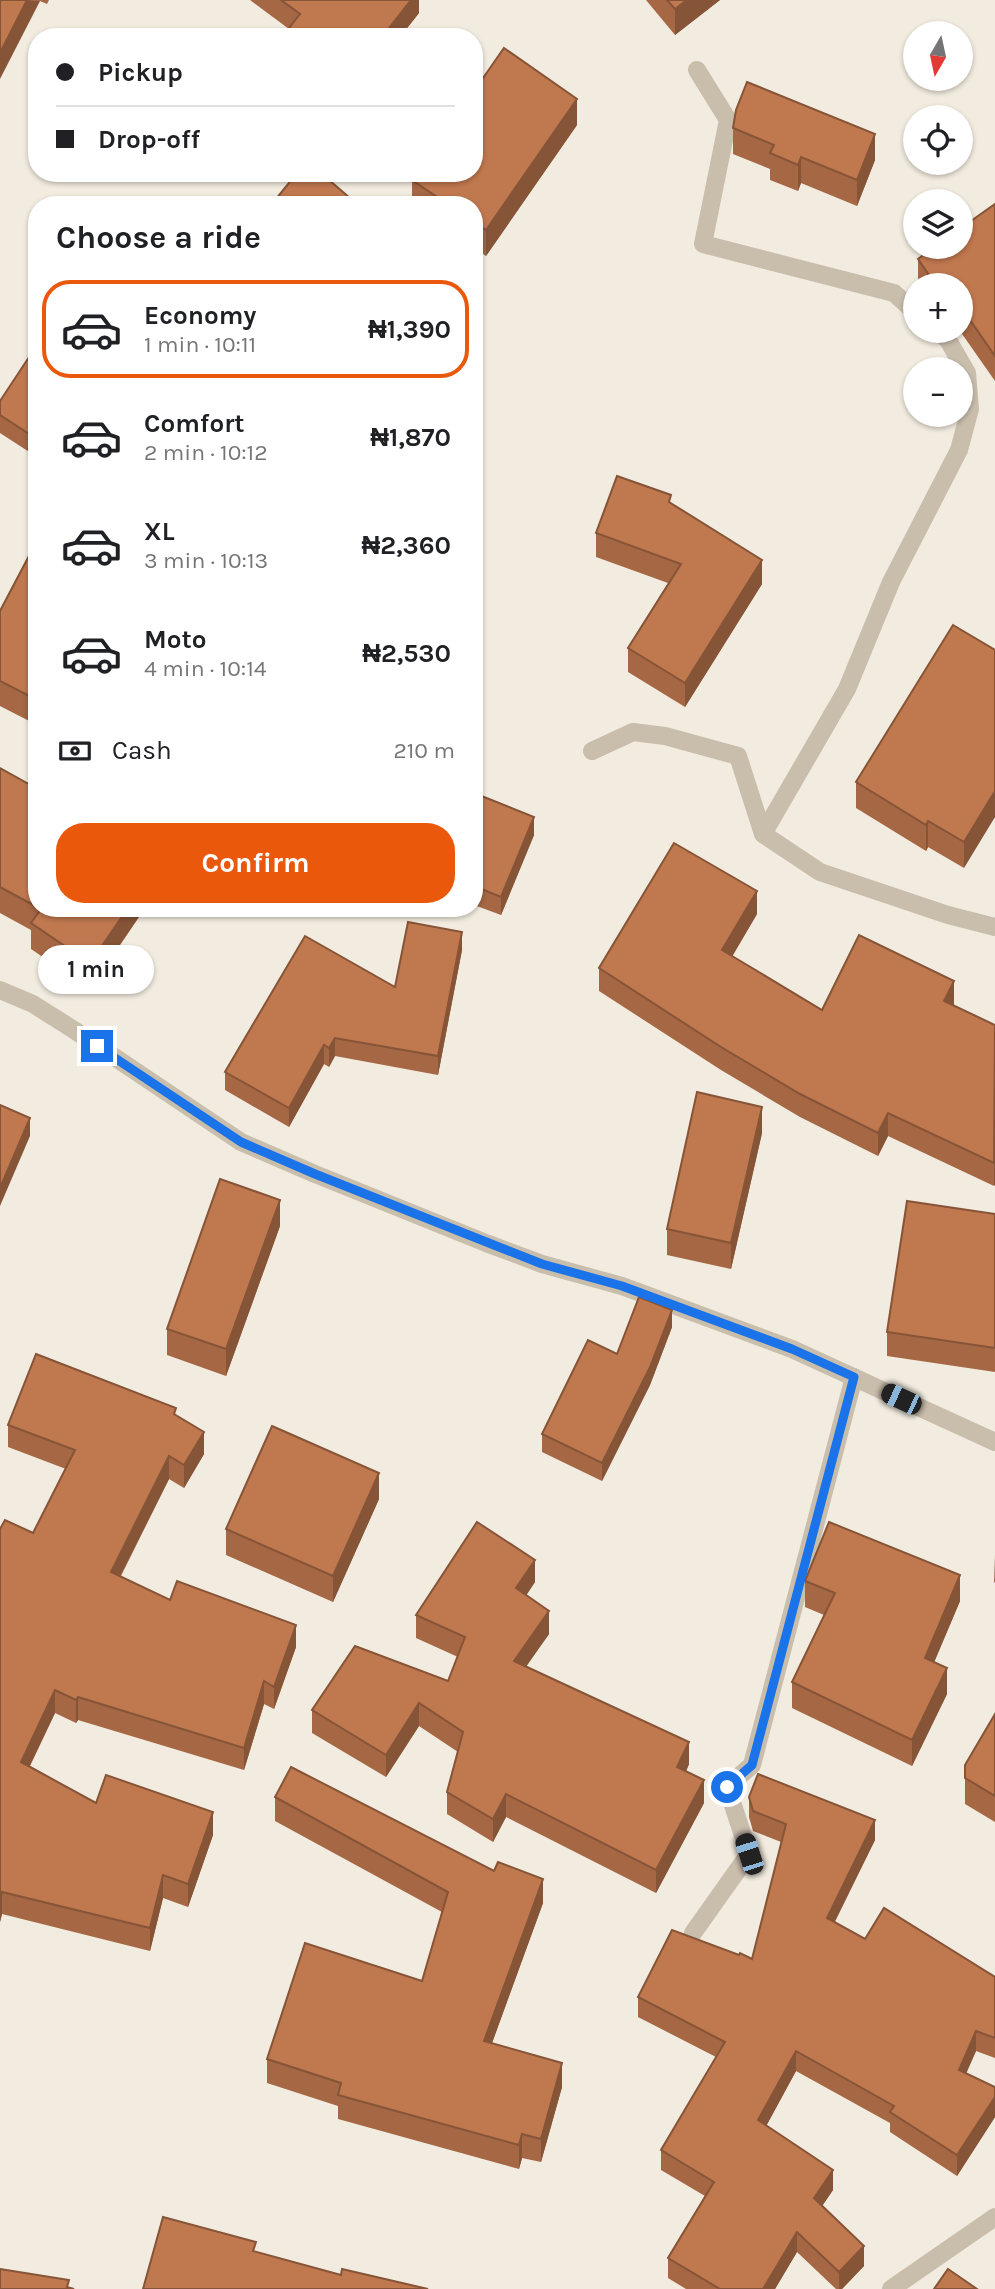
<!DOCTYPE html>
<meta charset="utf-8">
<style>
body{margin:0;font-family:Karla,sans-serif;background:#f6f6f6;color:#202124;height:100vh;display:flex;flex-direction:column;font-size:26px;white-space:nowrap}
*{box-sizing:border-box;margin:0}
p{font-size:23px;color:#757577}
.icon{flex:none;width:38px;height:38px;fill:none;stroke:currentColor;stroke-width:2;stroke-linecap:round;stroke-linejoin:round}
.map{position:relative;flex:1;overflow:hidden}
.side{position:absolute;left:28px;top:196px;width:455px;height:721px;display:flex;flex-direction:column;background:#fff;border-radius:28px;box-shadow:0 2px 5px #0004}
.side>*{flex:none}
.banner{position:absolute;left:28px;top:28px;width:455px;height:154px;border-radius:28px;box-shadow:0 2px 5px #0004;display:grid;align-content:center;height:154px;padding:0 28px;background:#fff}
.needle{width:46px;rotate:189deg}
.controls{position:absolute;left:903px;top:21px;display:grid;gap:14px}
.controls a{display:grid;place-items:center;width:70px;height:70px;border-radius:50%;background:#fff;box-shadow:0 2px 5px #0004;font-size:35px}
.end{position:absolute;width:32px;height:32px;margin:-16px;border:9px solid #1a73e8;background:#fff;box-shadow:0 0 0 4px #fff}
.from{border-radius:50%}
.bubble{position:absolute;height:49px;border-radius:24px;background:#fff;box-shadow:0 2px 5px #0004;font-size:23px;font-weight:700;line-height:49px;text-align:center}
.car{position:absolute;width:21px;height:42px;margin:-21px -10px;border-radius:9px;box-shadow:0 0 5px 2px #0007;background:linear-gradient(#222 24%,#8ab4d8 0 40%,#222 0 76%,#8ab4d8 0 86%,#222 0)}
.banner b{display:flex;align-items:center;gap:24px;height:66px;font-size:26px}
.banner b+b{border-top:2px solid #e0e0e0}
.banner i{width:18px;height:18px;background:#202124}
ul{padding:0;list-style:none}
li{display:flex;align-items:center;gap:21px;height:98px;margin:0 14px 10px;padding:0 14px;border:4px solid transparent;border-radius:28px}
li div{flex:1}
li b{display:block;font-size:26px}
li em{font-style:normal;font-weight:700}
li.current{border-color:#ea580c}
li>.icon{width:63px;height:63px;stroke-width:1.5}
h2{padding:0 28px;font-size:32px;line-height:84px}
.pay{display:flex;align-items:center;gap:18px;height:77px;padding:0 28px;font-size:26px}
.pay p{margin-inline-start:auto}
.primary-button{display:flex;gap:14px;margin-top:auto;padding:14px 28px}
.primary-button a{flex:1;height:80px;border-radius:28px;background:#ea580c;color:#fff;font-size:28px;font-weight:700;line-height:80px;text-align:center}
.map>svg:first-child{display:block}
</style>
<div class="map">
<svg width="995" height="2289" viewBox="0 0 995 2289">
<rect width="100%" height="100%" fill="#f2ebdf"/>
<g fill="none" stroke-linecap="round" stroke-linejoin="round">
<g stroke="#c9bdac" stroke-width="18">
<polyline points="697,70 728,120 703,244 894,293 915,312"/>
<polyline points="592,751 633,732 665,736 738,756 763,834 820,872 948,915 995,927"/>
<polyline points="763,834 847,689 891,582 959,450 970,409 967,373 948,340 937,331"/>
<polyline points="0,990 33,1004 74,1030 241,1142 315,1174 486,1243 542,1264 622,1286 792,1349 995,1442"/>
<polyline points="693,1933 749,1854 727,1787 752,1765 854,1377"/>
<polyline points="891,2289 995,2217"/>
</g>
</g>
<g fill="#a56744">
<polygon points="0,0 49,0 47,4 40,1"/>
<polygon points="250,0 419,0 419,13 400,37 282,37 289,29"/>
<polygon points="646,0 720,0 675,35"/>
<polygon points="577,125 486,256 474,248 474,205 412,205 412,180"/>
<polygon points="733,128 875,160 857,206 801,183 798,191 770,180 770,169 733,154"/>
<polygon points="995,204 995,381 960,331 961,285 919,285 918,283 918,259"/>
<polygon points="37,345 37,457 0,433 0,401"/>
<polygon points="671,503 762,584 685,707 628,672 628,648 668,583 596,557 596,533"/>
<polygon points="37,558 37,725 0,706 0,611"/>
<polygon points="995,650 964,868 928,847 926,851 856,808 856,782"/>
<polygon points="0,768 36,788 37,787 37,908 145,908 90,989 31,949 31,930 0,913"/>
<polygon points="474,793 534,835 501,915 474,905"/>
<polygon points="757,914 732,956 822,1010 954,1004 953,1006 995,1025 994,1186 888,1136 878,1156 800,1117 721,1070 599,991 599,968"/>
<polygon points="462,950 438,1075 335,1056 329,1067 324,1064 289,1127 225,1090 225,1072 395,987"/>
<polygon points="762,1133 731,1269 667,1255 667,1229"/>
<polygon points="995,1214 995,1372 887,1356 887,1332"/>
<polygon points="280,1226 226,1376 167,1355 167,1329"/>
<polygon points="672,1327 650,1385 602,1481 542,1452 542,1434 617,1354"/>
<polygon points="176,1416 204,1454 184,1488 169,1479 121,1576 170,1600 296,1647 274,1709 264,1704 244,1770 78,1720 76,1723 55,1713 30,1766 96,1803 213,1835 188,1907 163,1898 150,1951 2,1914 0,1922 0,1529 33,1533 66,1469 8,1447 8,1425"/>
<polygon points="379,1499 333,1602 226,1555 226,1529"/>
<polygon points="995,1555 995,1583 994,1582"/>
<polygon points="805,1581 960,1601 934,1662 947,1694 912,1766 792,1708 792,1682 824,1615 805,1607"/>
<polygon points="535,1582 526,1595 549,1634 526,1666 689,1764 686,1772 704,1803 656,1893 506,1817 493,1842 447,1814 447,1792 458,1752 419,1726 386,1777 312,1733 312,1710 448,1681 458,1657 416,1638 416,1615"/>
<polygon points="995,1714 995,1822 965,1804 965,1765"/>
<polygon points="275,1797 543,1903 492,2043 562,2087 541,2162 522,2158 519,2169 338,2119 338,2106 267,2083 267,2059 422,1981 442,1912 275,1821"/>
<polygon points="749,1797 875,1840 834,1922 865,1939 995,1977 995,2058 976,2051 966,2073 995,2087 995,2117 957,2176 890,2132 890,2123 796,2071 766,2126 833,2190 822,2206 864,2266 842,2289 836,2289 797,2252 775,2289 686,2289 668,2278 668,2258 705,2196 661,2170 661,2150 716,2057 638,2017 638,1997 739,1955 752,1959 781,1842 753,1831 749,1817"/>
</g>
<g fill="#865437">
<polygon points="27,0 40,1 0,79 0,53"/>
<polygon points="411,0 419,0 419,13 400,37 382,37"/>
<polygon points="687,0 720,0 675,35 675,9"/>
<polygon points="577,99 577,125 486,256 486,230"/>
<polygon points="875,134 875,160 857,206 857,180"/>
<polygon points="801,157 801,183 798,191 798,165"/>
<polygon points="762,560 762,584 685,707 685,683"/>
<polygon points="995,791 995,817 964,868 964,842"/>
<polygon points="534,817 534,835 501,915 501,897"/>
<polygon points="928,821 928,847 926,851 926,825"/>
<polygon points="757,891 757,914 722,974 722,950"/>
<polygon points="128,908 145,908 90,989 90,963"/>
<polygon points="462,932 462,950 438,1075 438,1056"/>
<polygon points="954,981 954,1004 944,1024 944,1001"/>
<polygon points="335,1038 335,1056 329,1067 329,1048"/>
<polygon points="324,1045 324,1064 289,1127 289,1108"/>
<polygon points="762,1107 762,1133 731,1269 731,1243"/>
<polygon points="888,1113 888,1136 878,1156 878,1133"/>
<polygon points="30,1118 30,1136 0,1206 0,1188"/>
<polygon points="995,1161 995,1185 994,1186 994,1163"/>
<polygon points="280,1200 280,1226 226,1376 226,1349"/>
<polygon points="672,1310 672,1327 650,1385 602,1481 602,1463"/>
<polygon points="204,1432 204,1454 184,1488 184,1465"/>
<polygon points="169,1456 169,1479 111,1594 111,1572"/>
<polygon points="379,1473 379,1499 333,1602 333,1576"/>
<polygon points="535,1560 535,1582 516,1611 516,1588"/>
<polygon points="960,1575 960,1601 925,1684 925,1658"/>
<polygon points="549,1611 549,1634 514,1684 514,1661"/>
<polygon points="296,1625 296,1647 274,1709 274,1687"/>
<polygon points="947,1668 947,1694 912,1766 912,1740"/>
<polygon points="264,1681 264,1704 244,1770 244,1748"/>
<polygon points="55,1690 55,1713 21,1784 21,1762"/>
<polygon points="78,1697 78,1720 76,1723 76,1700"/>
<polygon points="419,1703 419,1726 386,1777 386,1755"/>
<polygon points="689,1742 689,1764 677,1790 677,1767"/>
<polygon points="704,1780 704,1803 656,1893 656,1870"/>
<polygon points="506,1794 506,1817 493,1842 493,1819"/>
<polygon points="213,1812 213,1835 188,1907 188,1884"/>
<polygon points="875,1820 875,1840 827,1938 827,1918"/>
<polygon points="163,1875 163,1898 150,1951 150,1928"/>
<polygon points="543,1879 543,1903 484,2065 484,2041"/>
<polygon points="2,1892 2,1914 0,1922 0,1899"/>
<polygon points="976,2031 976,2051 959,2090 959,2070"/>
<polygon points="796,2051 796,2071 758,2141 758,2120"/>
<polygon points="562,2063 562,2087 541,2162 541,2139"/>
<polygon points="995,2097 995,2117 957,2176 957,2155"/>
<polygon points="522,2134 522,2158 519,2169 519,2145"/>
<polygon points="833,2170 833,2190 814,2218 814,2198"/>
<polygon points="797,2232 797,2252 775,2289 763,2289"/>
<polygon points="864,2246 864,2266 842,2289 839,2289 839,2272"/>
</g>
<g fill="#c0784f" stroke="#865437" stroke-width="2">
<polygon points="0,0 27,0 0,53"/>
<polygon points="281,0 411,0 382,37 282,37 300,14"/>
<polygon points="667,0 687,0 675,9"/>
<polygon points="504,48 577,99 486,230 474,222 474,205 449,205 412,180 417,173 474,173 474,91"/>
<polygon points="747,82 875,134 857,180 801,157 798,165 770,153 774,145 733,128 736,110"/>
<polygon points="297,173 321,173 358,205 271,205"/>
<polygon points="995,204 995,356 961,307 961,285 936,285 918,259 934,247 961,247 961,228"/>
<polygon points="37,345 37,439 0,415 0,401"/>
<polygon points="617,476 671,495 669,502 762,560 685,683 628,648 681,564 596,533"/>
<polygon points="30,554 37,558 37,700 0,681 0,611"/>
<polygon points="953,625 995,650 995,791 964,842 928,821 926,825 856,782"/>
<polygon points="0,768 36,788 37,787 37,907 0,887"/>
<polygon points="474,793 534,817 501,897 474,886"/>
<polygon points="674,843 757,891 722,950 822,1010 859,935 954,981 944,1001 995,1025 994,1163 888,1113 878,1133 800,1094 721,1047 599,968"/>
<polygon points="38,908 128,908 90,963 31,923 41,909"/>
<polygon points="408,922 462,932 438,1056 335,1038 329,1048 324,1045 289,1108 225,1072 305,936 395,987"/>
<polygon points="697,1092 762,1107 731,1243 667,1229"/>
<polygon points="0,1105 30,1118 0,1188"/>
<polygon points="220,1179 280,1200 226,1349 167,1329"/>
<polygon points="907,1201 995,1214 995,1348 887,1332"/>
<polygon points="639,1297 672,1310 650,1367 602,1463 542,1434 588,1340 617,1354"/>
<polygon points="36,1354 176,1408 174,1414 204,1432 184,1465 169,1456 111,1572 170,1600 177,1581 296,1625 274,1687 264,1681 244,1748 78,1697 76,1700 55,1690 21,1762 96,1803 106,1775 213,1812 188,1884 163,1875 150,1928 2,1892 0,1899 0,1529 5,1520 33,1533 75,1450 8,1425"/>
<polygon points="272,1426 379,1473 333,1576 226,1529"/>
<polygon points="477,1522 535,1560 516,1588 549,1611 514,1661 689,1742 677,1767 704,1780 656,1870 506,1794 493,1819 447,1792 463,1732 419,1703 386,1755 312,1710 355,1646 448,1681 465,1637 416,1615"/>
<polygon points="829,1522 960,1575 925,1658 947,1668 912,1740 792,1682 835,1593 805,1581"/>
<polygon points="995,1714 995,1796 965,1778 965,1765"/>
<polygon points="291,1767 494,1871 498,1862 543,1879 484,2041 562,2063 541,2139 522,2134 519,2145 338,2095 341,2083 267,2059 305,1943 422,1981 448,1892 275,1797"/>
<polygon points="758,1774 875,1820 827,1918 865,1939 884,1908 995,1977 995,2038 976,2031 959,2070 995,2087 995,2097 957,2155 890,2112 894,2106 796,2051 758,2120 833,2170 814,2198 864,2246 839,2272 797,2232 763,2289 720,2289 668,2258 714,2182 661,2150 725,2042 638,1997 672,1930 739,1955 740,1953 752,1959 786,1824 753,1811 749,1797"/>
<polygon points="163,2217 256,2242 253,2251 341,2275 342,2269 428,2289 143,2289"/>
<polygon points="0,2269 69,2280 67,2287 74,2289 0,2289"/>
<polygon points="948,2269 977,2289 934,2289"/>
</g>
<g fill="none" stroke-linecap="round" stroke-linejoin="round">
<polyline stroke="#1a73e8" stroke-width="9" points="97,1046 241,1142 315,1174 542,1264 622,1286 792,1349 854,1377 752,1765 727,1787"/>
</g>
</svg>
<div class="controls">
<a><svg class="needle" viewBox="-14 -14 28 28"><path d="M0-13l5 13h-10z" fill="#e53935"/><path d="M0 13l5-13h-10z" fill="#757577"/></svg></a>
<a><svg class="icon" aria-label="locate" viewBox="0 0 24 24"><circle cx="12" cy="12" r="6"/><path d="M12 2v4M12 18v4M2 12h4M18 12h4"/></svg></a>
<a><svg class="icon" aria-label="layers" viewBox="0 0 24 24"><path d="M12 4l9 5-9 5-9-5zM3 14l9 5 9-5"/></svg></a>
<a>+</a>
<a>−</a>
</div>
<i class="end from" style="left:727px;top:1787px"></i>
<i class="end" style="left:97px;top:1046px"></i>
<div class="bubble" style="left:38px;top:945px;width:116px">1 min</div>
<i class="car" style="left:901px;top:1399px;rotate:295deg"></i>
<i class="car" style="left:749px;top:1854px;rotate:342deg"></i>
<div class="banner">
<b><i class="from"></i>Pickup</b>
<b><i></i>Drop-off</b>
</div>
<section class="side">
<h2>Choose a ride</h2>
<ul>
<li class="current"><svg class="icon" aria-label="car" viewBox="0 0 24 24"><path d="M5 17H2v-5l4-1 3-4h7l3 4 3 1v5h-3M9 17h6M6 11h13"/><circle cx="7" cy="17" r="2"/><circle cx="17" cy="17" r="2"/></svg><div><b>Economy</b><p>1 min · 10:11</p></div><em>₦1,390</em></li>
<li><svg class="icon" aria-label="car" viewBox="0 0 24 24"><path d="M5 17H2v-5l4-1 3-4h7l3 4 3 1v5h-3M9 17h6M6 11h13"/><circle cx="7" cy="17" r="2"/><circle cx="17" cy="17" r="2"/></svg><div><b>Comfort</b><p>2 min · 10:12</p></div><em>₦1,870</em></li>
<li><svg class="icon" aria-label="car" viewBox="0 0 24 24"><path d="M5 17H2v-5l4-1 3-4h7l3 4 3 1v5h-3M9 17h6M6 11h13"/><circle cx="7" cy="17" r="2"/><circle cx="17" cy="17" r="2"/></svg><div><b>XL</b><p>3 min · 10:13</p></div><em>₦2,360</em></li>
<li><svg class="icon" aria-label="car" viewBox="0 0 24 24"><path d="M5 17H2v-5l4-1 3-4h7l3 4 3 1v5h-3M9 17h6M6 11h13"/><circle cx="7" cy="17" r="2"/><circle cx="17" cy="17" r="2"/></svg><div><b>Moto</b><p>4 min · 10:14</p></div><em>₦2,530</em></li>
</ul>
<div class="pay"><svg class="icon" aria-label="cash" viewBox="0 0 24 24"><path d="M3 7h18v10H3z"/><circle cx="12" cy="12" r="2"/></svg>Cash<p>210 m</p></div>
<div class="primary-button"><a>Confirm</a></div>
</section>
</div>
